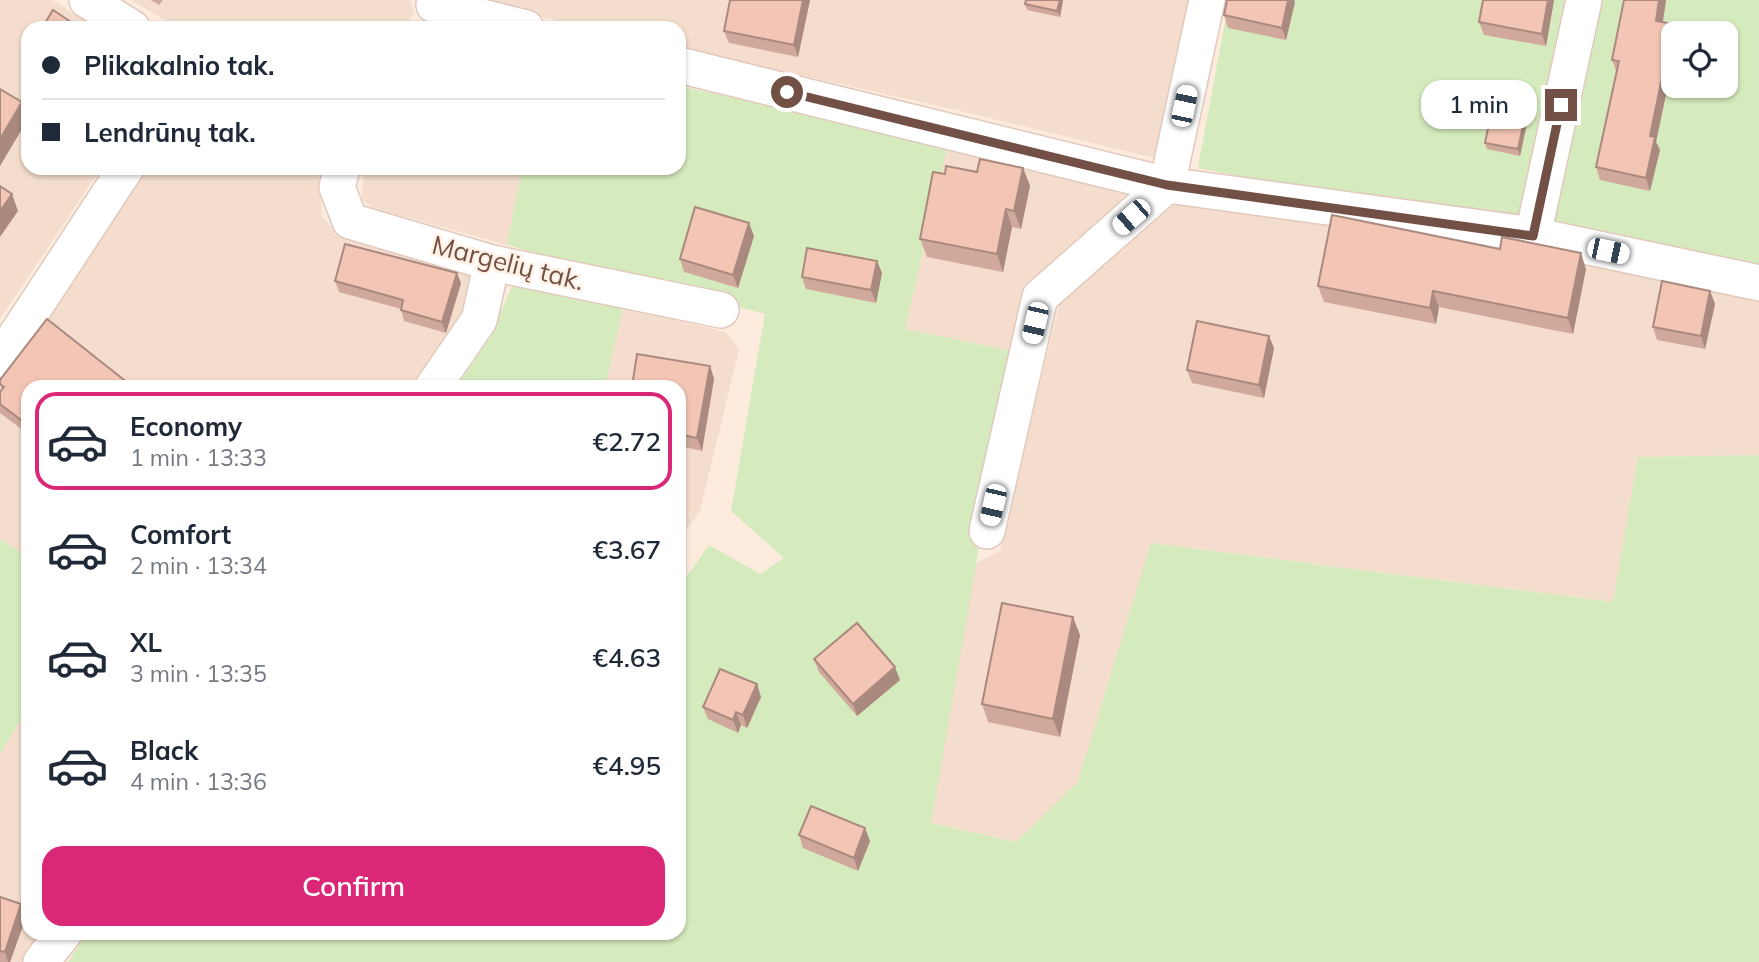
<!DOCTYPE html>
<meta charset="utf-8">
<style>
body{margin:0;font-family:Mulish,sans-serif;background:#f2f2f3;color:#1f2937;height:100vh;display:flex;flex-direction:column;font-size:26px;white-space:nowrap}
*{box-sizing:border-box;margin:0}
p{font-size:23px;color:#747a83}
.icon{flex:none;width:38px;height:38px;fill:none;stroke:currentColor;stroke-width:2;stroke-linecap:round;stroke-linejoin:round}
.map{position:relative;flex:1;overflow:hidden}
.sheet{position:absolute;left:21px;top:380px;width:665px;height:560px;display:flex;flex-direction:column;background:#fff;border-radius:21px;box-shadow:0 2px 5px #0004}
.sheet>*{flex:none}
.guide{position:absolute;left:21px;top:21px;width:665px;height:154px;border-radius:21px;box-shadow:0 2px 5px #0004;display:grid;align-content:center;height:154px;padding:0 21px;background:#fff}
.fabs{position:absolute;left:1661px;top:21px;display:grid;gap:14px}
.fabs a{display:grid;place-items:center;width:77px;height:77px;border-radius:14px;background:#fff;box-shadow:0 2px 5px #0004;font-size:35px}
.end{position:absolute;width:32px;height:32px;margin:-16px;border:9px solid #735046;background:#fff;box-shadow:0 0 0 4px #fff}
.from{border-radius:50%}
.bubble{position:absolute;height:49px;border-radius:21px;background:#fff;box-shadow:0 2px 5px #0004;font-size:23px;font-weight:600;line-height:49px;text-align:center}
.car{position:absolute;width:21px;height:42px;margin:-21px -10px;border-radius:9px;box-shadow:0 0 5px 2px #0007;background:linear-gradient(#fff 24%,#345 0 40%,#fff 0 76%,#345 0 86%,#fff 0)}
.guide b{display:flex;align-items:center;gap:24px;height:66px;font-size:26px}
.guide b+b{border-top:2px solid #e0e1e3}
.guide i{width:18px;height:18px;background:#1f2937}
ul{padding:12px 0 0;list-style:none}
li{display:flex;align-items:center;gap:21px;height:98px;margin:0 14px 10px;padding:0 7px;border:4px solid transparent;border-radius:21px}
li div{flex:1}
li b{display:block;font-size:26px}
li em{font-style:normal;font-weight:600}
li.selected{border-color:#db2777}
li>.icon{width:63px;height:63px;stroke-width:1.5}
.action{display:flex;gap:14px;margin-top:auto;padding:14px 21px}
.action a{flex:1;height:80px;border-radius:21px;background:#db2777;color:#fff;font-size:28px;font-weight:600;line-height:80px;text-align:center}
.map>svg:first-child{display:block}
</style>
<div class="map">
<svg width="1759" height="962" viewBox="0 0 1759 962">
<rect width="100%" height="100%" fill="#fdecde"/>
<g fill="#f4ddcc">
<polygon points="0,0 52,0 97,28 28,28 28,168 101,168 0,319"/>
<polygon points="131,0 410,0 414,13 404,28 178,28"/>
<polygon points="466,0 1192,0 1158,159 961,111 679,48 679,28 591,28"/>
<polygon points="948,144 1146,191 1013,351 905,329"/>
<polygon points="143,168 318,168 322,217 336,230 476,271 465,320 419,387 28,387 28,558 0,539 0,390"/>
<polygon points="364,168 522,168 507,245 373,208 362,199"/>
<polygon points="1174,198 1563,253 1759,299 1759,455 1638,457 1613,602 1151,543 1078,782 1016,842 931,823 975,564 1000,551 1062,293"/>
<polygon points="623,307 726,332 739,349 700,511 679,540 679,387 605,387"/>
<polygon points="28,708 28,933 43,933 22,962 0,962 0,754"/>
</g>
<g fill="#d5eabd" fill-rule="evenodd">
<path d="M1229,0H1759V275L1198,168ZM1673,33H1726V86H1673Z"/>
<polygon points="679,86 948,144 905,329 1013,351 931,823 1016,842 1078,782 1151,543 1613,602 1638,457 1759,455 1759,962 68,962 87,933 679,933 679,587 709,545 760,574 784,558 731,511 765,314 507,245 522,168 679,168"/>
<polygon points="515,280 623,307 605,387 456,387 487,342"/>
<polygon points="0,539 28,558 28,708 0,754"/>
</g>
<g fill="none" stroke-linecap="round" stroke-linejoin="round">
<g stroke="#e2c9bd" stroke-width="38">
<g id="street">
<polyline points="87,0 132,28"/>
<polyline points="434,5 526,28"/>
<polyline points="679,65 1167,185 1533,235 1759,283"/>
<polyline points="342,168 337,187 350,221 492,263 721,310"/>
<polyline points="1533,235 1584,0"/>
<polyline points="0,360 126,168"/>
<polyline points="433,387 479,320 492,263"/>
<polyline points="987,531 1040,297 1167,185 1207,0"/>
<polyline points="41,962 64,933"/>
</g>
</g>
<use href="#street" stroke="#fff" stroke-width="35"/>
</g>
<g fill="#d1a99c">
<polygon points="151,0 163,0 159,5"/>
<polygon points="810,0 798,57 729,43 724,31"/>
<polygon points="1026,0 1063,0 1060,17 1027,10 1025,4"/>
<polygon points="1483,0 1554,0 1546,46 1484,35 1479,22"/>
<polygon points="1624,0 1666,0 1663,22 1673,33 1673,61 1656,142 1660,150 1650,191 1600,180 1596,167 1617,73 1612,60"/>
<polygon points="1295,2 1286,40 1228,28 1224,15"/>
<polygon points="1527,123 1520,156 1487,149 1485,143"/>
<polygon points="1023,168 1030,186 1021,229 1012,227 1003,272 927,257 920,239 945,174"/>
<polygon points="754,236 738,288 684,272 680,259"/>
<polygon points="1586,269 1573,334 1439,307 1436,324 1324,302 1318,286"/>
<polygon points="882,273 876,303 806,289 802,277"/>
<polygon points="335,281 461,283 446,333 404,321 401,309 339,292"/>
<polygon points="1710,291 1715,304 1705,349 1657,340 1653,327"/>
<polygon points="1274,348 1264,398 1192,383 1187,370"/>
<polygon points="710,366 714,379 702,451 679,446 679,387"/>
<polygon points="0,380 133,387 28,387 28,434 0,413 0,392 1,390"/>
<polygon points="1080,635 1060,737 988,722 982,704"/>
<polygon points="814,659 900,680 857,716 819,672"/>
<polygon points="761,697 747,728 741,725 738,733 708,719 703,707"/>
<polygon points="865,828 870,841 858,871 803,848 799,835"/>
<polygon points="0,897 26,917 10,962 0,962"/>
</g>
<g fill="#aa8a7f">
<polygon points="803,0 810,0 798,57 794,45"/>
<polygon points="1060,0 1063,0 1060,17 1057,11"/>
<polygon points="1288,0 1294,0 1295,2 1286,40 1282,28"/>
<polygon points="1548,0 1554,0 1546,46 1542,34"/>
<polygon points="1659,0 1666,0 1661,33 1656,21"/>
<polygon points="1673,24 1676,33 1673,33 1673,61 1656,142 1660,150 1650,191 1646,178 1650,136"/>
<polygon points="22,102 28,119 0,166 0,139"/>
<polygon points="1525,116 1527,123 1520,156 1518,149"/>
<polygon points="1023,168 1030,186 1021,229 1014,211"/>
<polygon points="12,194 18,211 0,237 0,211"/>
<polygon points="1006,209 1012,227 1003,272 997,254"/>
<polygon points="749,223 754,236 738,288 733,275"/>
<polygon points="1581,253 1586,269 1573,334 1568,318"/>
<polygon points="877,261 882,273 876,303 871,290"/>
<polygon points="457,273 461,283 446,333 442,322"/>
<polygon points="1433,291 1439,307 1436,324 1430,308"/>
<polygon points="1710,291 1715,304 1705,349 1701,336"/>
<polygon points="1269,336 1274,348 1264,398 1259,385"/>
<polygon points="710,366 714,379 702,451 697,438"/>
<polygon points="28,419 28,433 25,423"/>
<polygon points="1073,617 1080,635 1060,737 1053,719"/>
<polygon points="895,667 900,680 857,716 853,704"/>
<polygon points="757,684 761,697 747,728 743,715"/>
<polygon points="736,712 741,725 738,733 733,720"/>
<polygon points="865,828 870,841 858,871 854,858"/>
<polygon points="21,904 26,917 10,962 8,962 5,952"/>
</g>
<g fill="#f3c5b5" stroke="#aa8a7f" stroke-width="2">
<polygon points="730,0 803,0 794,45 724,31"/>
<polygon points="1026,0 1060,0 1057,11 1025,4"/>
<polygon points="1227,0 1288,0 1282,28 1224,15"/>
<polygon points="1483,0 1548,0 1542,34 1479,22"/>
<polygon points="1624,0 1659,0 1656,21 1673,24 1650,136 1655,137 1646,178 1596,167 1619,61 1612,60"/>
<polygon points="53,10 80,28 42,28"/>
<polygon points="0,89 22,102 0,139"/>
<polygon points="1492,109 1525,116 1518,149 1485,143"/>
<polygon points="980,159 1023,168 1014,211 1006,209 997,254 920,239 933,172 945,174 946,166 977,172"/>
<polygon points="0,186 12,194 0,211"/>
<polygon points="695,207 749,223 733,275 680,259"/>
<polygon points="1332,215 1500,249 1502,237 1581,253 1568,318 1433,291 1430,308 1318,286"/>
<polygon points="345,244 457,273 442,322 401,310 403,300 335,281"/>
<polygon points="807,248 877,261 871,290 802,277"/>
<polygon points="1662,281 1710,291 1701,336 1653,327"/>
<polygon points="47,319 133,387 65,387 64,386 63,387 28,387 28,419 25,423 0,404 0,392 4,387 0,384 0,380"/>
<polygon points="1197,321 1269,336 1259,385 1187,370"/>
<polygon points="637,354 710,366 697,438 679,434 679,387 632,387"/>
<polygon points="1002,603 1073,617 1053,719 982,704"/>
<polygon points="857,623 895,667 853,704 814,659"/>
<polygon points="720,669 757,684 743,715 736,712 733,720 703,707"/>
<polygon points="811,806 865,828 854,858 799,835"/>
<polygon points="0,897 21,904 5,952 0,951"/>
</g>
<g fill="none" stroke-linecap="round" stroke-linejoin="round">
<polyline stroke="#735046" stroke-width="9" points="787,92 1167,185 1533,236 1561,105"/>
</g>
<g text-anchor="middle" stroke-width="5" stroke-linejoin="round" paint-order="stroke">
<g font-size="26" fill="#735046" stroke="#fff1e4">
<text transform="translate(508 263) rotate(14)" y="9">Margelių tak.</text>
</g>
</g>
</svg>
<div class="fabs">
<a><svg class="icon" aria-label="locate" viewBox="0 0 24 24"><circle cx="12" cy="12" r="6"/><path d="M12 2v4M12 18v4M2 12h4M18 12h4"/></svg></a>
</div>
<i class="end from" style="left:787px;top:92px"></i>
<i class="end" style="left:1561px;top:105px"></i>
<div class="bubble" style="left:1421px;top:80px;width:116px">1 min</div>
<i class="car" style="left:1184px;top:106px;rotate:12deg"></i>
<i class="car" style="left:1131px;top:217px;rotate:229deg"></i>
<i class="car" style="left:1608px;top:251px;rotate:102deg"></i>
<i class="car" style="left:1035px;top:323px;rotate:193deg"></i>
<i class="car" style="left:993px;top:505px;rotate:193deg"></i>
<div class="guide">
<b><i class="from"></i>Plikakalnio tak.</b>
<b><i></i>Lendrūnų tak.</b>
</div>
<section class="sheet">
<ul>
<li class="selected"><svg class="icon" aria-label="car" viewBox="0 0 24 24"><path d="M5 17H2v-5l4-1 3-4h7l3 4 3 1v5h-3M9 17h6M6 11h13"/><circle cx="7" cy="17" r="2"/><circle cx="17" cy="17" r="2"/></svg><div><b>Economy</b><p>1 min · 13:33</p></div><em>€2.72</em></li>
<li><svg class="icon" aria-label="car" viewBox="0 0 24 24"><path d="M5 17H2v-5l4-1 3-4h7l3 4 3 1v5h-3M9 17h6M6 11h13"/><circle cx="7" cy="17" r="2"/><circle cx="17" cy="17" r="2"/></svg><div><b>Comfort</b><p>2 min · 13:34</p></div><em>€3.67</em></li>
<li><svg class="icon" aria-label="car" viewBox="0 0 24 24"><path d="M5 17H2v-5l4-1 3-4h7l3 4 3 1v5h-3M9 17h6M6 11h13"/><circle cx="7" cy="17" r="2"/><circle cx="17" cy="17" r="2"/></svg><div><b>XL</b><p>3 min · 13:35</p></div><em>€4.63</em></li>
<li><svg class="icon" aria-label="car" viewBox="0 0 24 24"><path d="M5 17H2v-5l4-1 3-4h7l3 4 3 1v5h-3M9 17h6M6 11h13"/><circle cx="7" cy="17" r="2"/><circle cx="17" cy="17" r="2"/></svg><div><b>Black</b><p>4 min · 13:36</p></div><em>€4.95</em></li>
</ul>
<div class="action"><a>Confirm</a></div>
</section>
</div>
